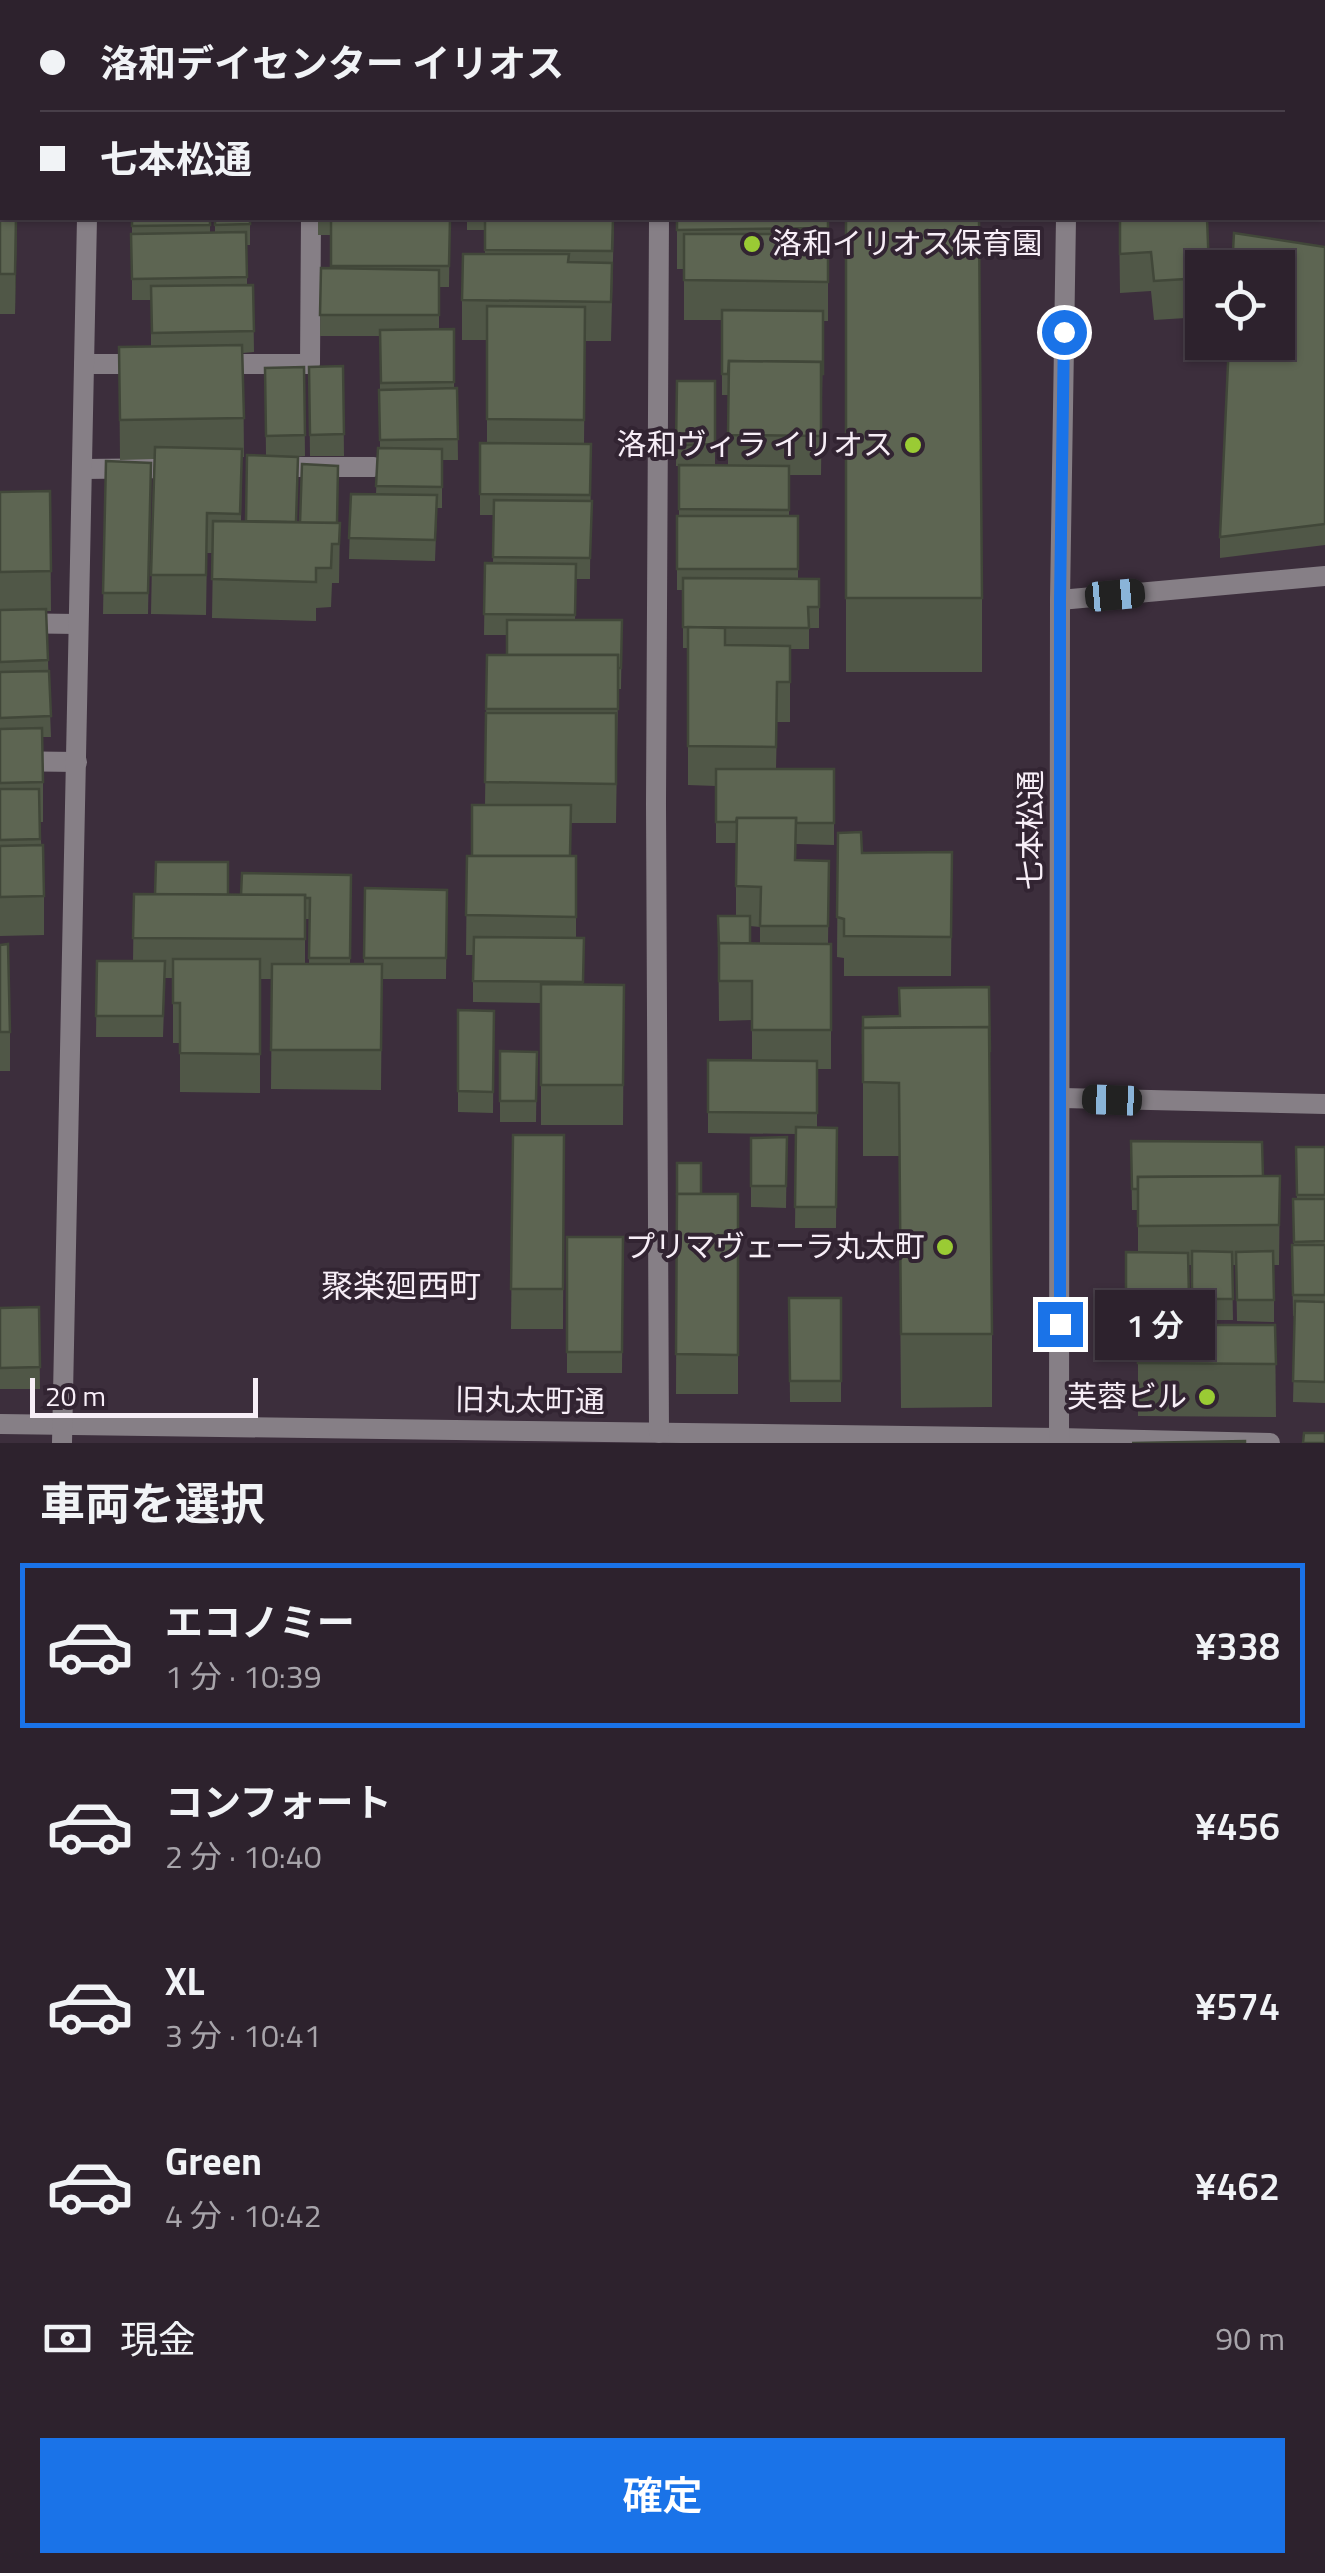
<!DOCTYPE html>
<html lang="ja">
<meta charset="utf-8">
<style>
body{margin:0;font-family:"Titillium Web","Noto Sans JP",sans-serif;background:#352a35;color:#f1f3f6;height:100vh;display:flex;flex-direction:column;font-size:38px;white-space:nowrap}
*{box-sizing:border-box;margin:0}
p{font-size:32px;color:#a7a4aa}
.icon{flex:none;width:55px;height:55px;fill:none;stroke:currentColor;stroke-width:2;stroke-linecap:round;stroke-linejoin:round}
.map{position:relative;height:1443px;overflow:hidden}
.side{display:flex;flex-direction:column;background:#2d222d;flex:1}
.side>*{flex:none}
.banner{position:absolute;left:0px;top:0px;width:1325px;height:220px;box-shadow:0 2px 8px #0004,0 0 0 2px #483f49;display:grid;align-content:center;height:220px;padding:0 40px;background:#2d222d}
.fabs{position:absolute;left:1185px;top:250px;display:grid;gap:20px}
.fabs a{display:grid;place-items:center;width:110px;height:110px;border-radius:0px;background:#2d222d;box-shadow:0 2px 8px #0004,0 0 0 2px #483f49;font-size:50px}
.scale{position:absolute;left:30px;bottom:25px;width:228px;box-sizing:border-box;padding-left:10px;border:5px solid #f7eef7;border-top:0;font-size:28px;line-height:35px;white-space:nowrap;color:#f7eef7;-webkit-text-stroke:8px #322432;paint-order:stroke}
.end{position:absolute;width:45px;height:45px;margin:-22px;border:12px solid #1a73e8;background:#fff;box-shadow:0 0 0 5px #fff}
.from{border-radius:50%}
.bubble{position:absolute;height:70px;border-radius:0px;background:#2d222d;box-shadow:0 2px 8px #0004,0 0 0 2px #483f49;font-size:32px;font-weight:600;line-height:70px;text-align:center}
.car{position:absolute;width:30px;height:60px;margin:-30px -15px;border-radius:12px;box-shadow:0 0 8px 2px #0007;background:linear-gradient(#222 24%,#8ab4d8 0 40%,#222 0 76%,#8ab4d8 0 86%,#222 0)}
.banner b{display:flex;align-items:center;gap:35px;height:95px;font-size:38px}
.banner b+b{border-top:2px solid #483f49}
.banner i{width:25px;height:25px;background:#f1f3f6}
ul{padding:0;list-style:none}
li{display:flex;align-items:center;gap:30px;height:165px;margin:0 20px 15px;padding:0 20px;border:5px solid transparent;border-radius:0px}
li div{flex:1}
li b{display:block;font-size:38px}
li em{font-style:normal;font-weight:600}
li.active{border-color:#1a73e8}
li>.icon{width:90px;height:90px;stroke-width:1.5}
h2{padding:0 40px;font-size:45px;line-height:120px}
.pay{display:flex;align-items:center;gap:25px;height:110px;padding:0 40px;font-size:38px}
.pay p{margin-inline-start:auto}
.action{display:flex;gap:20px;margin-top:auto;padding:20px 40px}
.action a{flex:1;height:115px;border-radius:0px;background:#1a73e8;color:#fff;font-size:40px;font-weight:600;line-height:115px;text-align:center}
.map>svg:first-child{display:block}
</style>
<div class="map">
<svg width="1325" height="1443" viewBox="0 0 1325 1443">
<rect width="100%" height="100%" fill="#3c2e3c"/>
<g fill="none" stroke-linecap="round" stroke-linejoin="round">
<g stroke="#867f86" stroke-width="20">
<polyline points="0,74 2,74"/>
<polyline points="84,364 144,364"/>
<polyline points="218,364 310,364 311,218"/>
<polyline points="274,467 374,467"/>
<polyline points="82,469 180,468"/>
<polyline points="0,623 78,624"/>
<polyline points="1062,1098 1325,1104"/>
<polyline points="1059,1438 1270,1443"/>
</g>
<g stroke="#867f86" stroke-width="20">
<polyline points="565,0 572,2"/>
<polyline points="92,2 92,0"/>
<polyline points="1076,2 1076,0"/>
<polyline points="1322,194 1325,194"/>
<polyline points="1060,600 1325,576"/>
<polyline points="0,761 77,762"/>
<polyline points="0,1424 1059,1438"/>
<polyline points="659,1433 656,804 659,218"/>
<polyline points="62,1443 87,218"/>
</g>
<polyline stroke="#867f86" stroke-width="20" points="1059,1443 1060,600 1066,218"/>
<g stroke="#c0b6c0" stroke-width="8" stroke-dasharray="18 18" stroke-linecap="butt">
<polyline points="774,0 783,2"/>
<polyline points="943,0 953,2"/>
<polyline points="1322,77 1325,77"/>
<polyline points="1322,126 1325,126"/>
</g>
</g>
<g fill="#505747" fill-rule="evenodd">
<polygon points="0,0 2,2 2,45 0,45"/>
<polygon points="0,179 17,218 15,314 0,314"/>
<polygon points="132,218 210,218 210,232 215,232 215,218 250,218 250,245 247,245 247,285 253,285 254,352 243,353 244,457 242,457 241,521 246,521 266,456 265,368 304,367 305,456 292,457 298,478 296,522 340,523 339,583 332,583 331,607 316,608 316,621 212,618 213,553 207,553 206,615 151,614 154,459 120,460 119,347 151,346 151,300 132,300"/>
<polygon points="318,218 413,218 413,219 450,219 449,287 439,287 439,329 454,329 454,388 457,388 458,460 442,460 442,508 437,508 435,561 349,559 351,494 376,494 378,448 380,448 380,336 320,336 321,268 331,268 331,235 318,235"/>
<polygon points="467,218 614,218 611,341 585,341 584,444 591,444 590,579 576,579 575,620 622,620 621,689 618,689 616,823 571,823 570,856 576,856 576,938 584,938 583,985 624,985 623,1125 541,1125 541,1003 473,1002 473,955 466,955 467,856 472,856 485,805 487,655 507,655 507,635 484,635 485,563 493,563 494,515 480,515 480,443 487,443 487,340 462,340 462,300 485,254 485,230 467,230"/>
<path d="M677,218H828V321H823L821,475H789V516H798V579H819V628H809V649H790V722H777L776,769H834V845L796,844V860L829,861L828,944H831V1069H817V1127L837,1128L836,1228H795L796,1134L708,1133V1060L752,1061V1020L719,1021L718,916H736V843H716V786L688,785V648H683V590H677V516H679V466H676L677,381H715V465L728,466V395H722V320H684V269H677ZM750,926L760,927V944H750Z"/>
<polygon points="846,218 982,598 982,672 846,672"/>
<polygon points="1119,218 1202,268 1202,317 1154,320 1151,291 1120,293"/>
<polygon points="1325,247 1325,545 1220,558 1220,537"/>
<polygon points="343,366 344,456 310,456 309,367"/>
<polygon points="106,461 151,463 148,614 103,614"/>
<polygon points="50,491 51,611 46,611 51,737 43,737 43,822 40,822 44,896 44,935 0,936 0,492"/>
<polygon points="838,833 862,853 952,852 951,976 844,976 844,958 837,957"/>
<path d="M351,875L350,964H364L365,888L447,890L446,979H382L381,1090L271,1089L272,979H260V1093L180,1092V1043H173V978H165L163,1037H96L97,961H133L134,894L241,895ZM305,919H310L309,964H305Z"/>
<polygon points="0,945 10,1032 10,1071 0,1071"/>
<polygon points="458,1010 494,1011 493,1113 458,1112"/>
<polygon points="899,1016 992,1334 992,1407 901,1408 899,1156 863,1156 863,1017"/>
<polygon points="500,1051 537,1052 536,1122 500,1122"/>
<polygon points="513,1135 564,1135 563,1329 511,1329"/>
<polygon points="787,1137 786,1208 751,1207 751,1138"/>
<polygon points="1131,1141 1263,1176 1280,1176 1279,1265 1274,1265 1274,1322 1237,1321 1236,1265 1232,1265 1233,1320 1192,1320 1192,1265 1188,1265 1189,1319 1126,1319 1126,1252 1138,1253 1138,1210 1132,1210"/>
<polygon points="1296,1147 1325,1147 1325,1403 1293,1402 1295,1316 1293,1316 1292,1245 1294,1245 1293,1199 1297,1199"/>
<polygon points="677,1163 701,1194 738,1194 738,1394 676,1394"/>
<polygon points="567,1237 623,1237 622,1373 567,1373"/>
<polygon points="789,1298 841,1298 841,1402 790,1402"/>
<polygon points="39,1307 40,1389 0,1389 0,1308"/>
<polygon points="1138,1325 1275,1325 1276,1417 1138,1416"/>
</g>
<polygon fill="#414739" points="16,218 17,218 15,314 15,274"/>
<g fill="#5d6552" stroke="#414739" stroke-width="2.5">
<polygon points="0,0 58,0 58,2 2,2 2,5 0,5"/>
<rect x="120" y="0" width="56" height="2"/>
<rect x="182" y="0" width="43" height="2"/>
<rect x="235" y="0" width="92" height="2"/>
<rect x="333" y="0" width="61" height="2"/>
<rect x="401" y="0" width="52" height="2"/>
<polygon points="0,179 2,179 2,218 16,218 15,274 0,274"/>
<polygon points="132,218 210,218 210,225 132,226"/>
<polygon points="215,218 250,218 250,224 215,225"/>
<polygon points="485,218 613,218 612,251 485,250"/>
<polygon points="677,218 828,218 828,228 677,230"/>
<polygon points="846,218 979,218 982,598 846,598"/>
<polygon points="1120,218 1207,218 1209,268 1202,268 1202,278 1154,281 1151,252 1120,254"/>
<polygon points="331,219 450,219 449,266 331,266"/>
<polygon points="246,232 247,277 132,279 131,234"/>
<polygon points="1234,233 1325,247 1325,524 1220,537 1229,342 1278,342 1278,268 1232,268"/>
<polygon points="684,234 828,234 828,282 684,280"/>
<polygon points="463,254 569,254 568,262 612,263 611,302 462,300"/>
<polygon points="321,268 439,270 439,315 320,315"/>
<polygon points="253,285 254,331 152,333 151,286"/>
<polygon points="487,306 585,307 584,420 487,419"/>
<polygon points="722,310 823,311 823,374 821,374 821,362 729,361 728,374 722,374"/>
<polygon points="454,329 454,382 381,383 380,330"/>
<polygon points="242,345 244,418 120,420 119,347"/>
<polygon points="729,361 821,362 821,436 728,435"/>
<polygon points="343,366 344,434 310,435 309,367"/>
<polygon points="304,367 305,435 266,436 265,368"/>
<polygon points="677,381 715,381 715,444 676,445"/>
<polygon points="457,388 458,439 380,440 379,390"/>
<polygon points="480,443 591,444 590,495 480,494"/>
<polygon points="155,447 242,449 240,514 207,513 206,575 151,575"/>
<polygon points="378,448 442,449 442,487 376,486"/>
<polygon points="247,455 298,457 296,522 246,521"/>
<polygon points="106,461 151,463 148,593 103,593"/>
<polygon points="302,464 338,466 337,523 300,523"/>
<polygon points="679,465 789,466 789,510 679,509"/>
<polygon points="50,491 51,571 0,572 0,492"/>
<polygon points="351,494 437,495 435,540 349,538"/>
<polygon points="494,500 592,501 590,558 493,557"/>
<rect x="677" y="516" width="121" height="53"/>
<polygon points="213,521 340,523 339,544 332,544 331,568 316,568 316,582 212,579"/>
<polygon points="485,563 576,564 575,615 484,614"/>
<polygon points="683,578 819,579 819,607 808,607 809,628 683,627"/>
<polygon points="46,609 48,660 0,662 0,610"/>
<polygon points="507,620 622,620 621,668 618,668 618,655 507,655"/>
<polygon points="688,627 725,628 725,645 790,646 790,682 777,682 776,747 688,746"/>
<polygon points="487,655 618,655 618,709 486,709"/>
<polygon points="49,671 51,716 0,718 0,672"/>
<polygon points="486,713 616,713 616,784 485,782"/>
<polygon points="42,728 43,782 0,783 0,729"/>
<polygon points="716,769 834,769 834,823 796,823 796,818 737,818 736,822 716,822"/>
<polygon points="0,789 39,789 40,839 0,840"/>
<polygon points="472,805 571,805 570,856 472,856"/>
<polygon points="737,818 796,818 795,860 829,861 828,926 760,926 761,887 736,886"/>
<polygon points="861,832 862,853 952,852 951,937 844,936 844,919 837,917 838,833"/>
<polygon points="43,845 44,896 0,897 0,846"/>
<polygon points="467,856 576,856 576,917 466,915"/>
<polygon points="156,862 228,862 228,895 155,894"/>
<polygon points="242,873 351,875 350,958 309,958 310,898 305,898 305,895 241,895"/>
<polygon points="365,888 447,890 446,958 364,958"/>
<polygon points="134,894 305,895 305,939 133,938"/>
<polygon points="718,916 750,916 750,944 719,943 719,947"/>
<polygon points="474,937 584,938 583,982 473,981"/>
<polygon points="719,943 831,944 831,1030 752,1030 752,981 719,981"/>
<polygon points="8,944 10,1032 0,1032 0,945"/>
<polygon points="173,959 260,959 260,1054 180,1053 180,1003 173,1003"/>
<polygon points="97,961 165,961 163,1016 96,1016"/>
<polygon points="272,964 382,964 381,1050 271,1050"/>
<polygon points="541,984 624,985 623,1085 541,1085"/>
<polygon points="989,987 990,1052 989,1027 863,1028 863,1054 863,1017 900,1016 899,988"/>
<polygon points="458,1010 494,1011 493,1092 458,1091"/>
<polygon points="989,1027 992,1334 901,1334 899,1083 863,1082 863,1028"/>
<polygon points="500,1051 537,1052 536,1101 500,1101"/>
<polygon points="708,1060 817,1061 817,1113 708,1112"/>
<polygon points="796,1127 837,1128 836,1207 795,1207"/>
<polygon points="513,1135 564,1135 563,1289 511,1289"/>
<polygon points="787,1137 786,1186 751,1186 751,1138"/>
<polygon points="1131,1141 1262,1142 1263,1176 1138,1177 1138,1189 1132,1189"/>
<polygon points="1296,1147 1325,1147 1325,1195 1297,1195"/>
<rect x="677" y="1163" width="24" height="31"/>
<polygon points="1280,1176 1279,1225 1138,1226 1138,1177"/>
<polygon points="677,1194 738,1194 738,1355 676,1354"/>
<polygon points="1293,1199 1325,1199 1325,1241 1294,1242"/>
<polygon points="567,1237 623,1237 622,1352 567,1352"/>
<polygon points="1292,1245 1325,1245 1325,1295 1293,1295"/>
<polygon points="1192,1251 1232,1252 1233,1299 1192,1299"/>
<polygon points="1273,1251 1274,1300 1237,1300 1236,1252"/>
<polygon points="1126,1252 1188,1253 1189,1298 1126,1298"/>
<polygon points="789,1298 841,1298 841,1381 790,1381"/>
<polygon points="1295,1301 1325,1302 1325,1382 1293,1381"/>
<polygon points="39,1307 40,1367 0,1368 0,1308"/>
<polygon points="1138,1325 1275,1325 1276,1364 1138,1363"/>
<polygon points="1304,1433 1325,1433 1325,1443 1303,1443"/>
<polygon points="1245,1441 1245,1443 1132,1443"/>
</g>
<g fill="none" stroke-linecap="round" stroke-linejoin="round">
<polyline stroke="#1a73e8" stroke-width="12" points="1060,1324 1060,600 1064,332"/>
</g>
<g fill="#9acb34" stroke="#322432" stroke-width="4">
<circle cx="752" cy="244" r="10"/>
<circle cx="913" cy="445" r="10"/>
<circle cx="945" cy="1247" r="10"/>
<circle cx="1207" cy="1397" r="10"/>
</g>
<g text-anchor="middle" stroke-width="8" stroke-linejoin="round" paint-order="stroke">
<g font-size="30" fill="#f7eef7" stroke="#322432" text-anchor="end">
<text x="772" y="254" text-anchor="start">洛和イリオス保育園</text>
<text x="893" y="455">洛和ヴィラ イリオス</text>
<text x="925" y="1257">プリマヴェーラ丸太町</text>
<text x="1187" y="1407">芙蓉ビル</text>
</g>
<g font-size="30" fill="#f7eef7" stroke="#322432">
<text transform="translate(1031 830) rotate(-90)" y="10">七本松通</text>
<text transform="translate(530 1401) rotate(1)" y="10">旧丸太町通</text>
</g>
<g font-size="32" fill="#f7eef7" stroke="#322432">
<text x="401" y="1297">聚楽廻西町</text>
</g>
</g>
</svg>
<div class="fabs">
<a><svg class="icon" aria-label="locate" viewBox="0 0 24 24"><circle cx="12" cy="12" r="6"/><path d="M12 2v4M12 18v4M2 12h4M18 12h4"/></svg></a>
</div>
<div class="scale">20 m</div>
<i class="end from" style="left:1064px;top:332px"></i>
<i class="end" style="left:1060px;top:1324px"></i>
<div class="bubble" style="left:1095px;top:1290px;width:120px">1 分</div>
<i class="car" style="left:1115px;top:595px;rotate:85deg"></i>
<i class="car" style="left:1112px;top:1100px;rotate:272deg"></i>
<div class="banner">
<b><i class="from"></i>洛和デイセンター イリオス</b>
<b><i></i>七本松通</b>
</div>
</div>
<section class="side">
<h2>車両を選択</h2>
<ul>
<li class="active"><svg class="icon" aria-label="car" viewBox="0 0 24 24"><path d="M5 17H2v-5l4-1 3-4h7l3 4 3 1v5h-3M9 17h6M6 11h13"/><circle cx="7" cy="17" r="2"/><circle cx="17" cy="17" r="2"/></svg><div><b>エコノミー</b><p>1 分 · 10:39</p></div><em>¥338</em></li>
<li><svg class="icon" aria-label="car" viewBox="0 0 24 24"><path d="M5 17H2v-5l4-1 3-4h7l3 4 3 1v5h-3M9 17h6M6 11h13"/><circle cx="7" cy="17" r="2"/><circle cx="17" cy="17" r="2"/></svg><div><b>コンフォート</b><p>2 分 · 10:40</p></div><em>¥456</em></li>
<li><svg class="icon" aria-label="car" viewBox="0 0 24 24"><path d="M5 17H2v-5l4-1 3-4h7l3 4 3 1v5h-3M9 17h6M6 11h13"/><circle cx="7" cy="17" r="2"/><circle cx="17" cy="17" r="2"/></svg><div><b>XL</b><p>3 分 · 10:41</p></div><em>¥574</em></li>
<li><svg class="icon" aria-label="car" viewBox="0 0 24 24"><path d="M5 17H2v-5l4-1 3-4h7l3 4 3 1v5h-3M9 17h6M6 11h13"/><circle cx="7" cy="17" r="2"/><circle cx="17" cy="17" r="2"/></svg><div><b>Green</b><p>4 分 · 10:42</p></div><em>¥462</em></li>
</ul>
<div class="pay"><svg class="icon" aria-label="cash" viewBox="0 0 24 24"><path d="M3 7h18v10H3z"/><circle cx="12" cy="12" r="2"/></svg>現金<p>90 m</p></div>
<div class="action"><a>確定</a></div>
</section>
